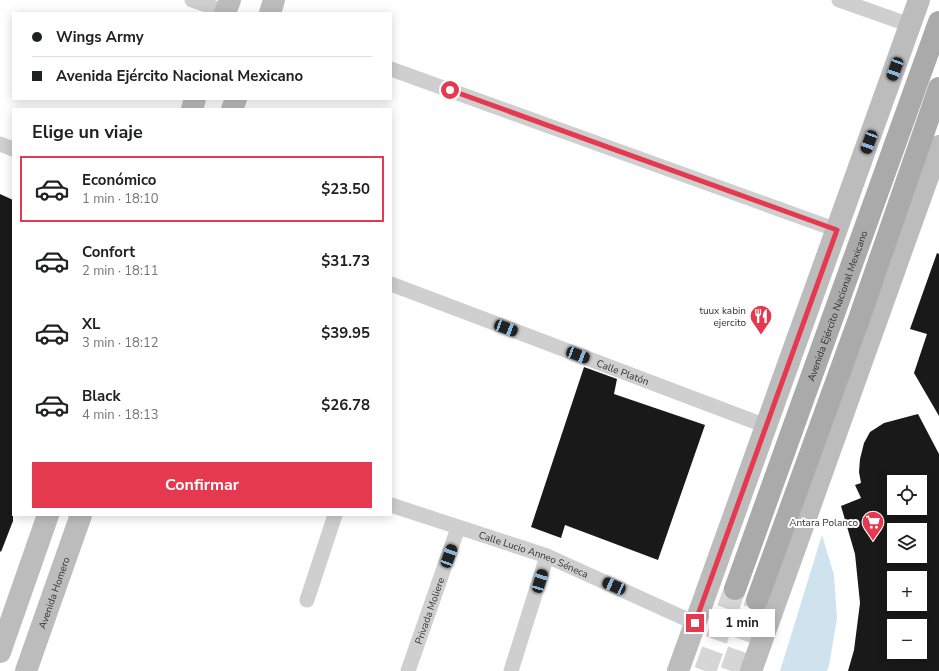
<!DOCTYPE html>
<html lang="es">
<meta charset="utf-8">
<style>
body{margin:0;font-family:"Nunito Sans",sans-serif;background:#f6f6f6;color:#202124;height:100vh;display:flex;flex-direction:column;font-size:15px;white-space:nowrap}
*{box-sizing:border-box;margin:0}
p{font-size:13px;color:#757577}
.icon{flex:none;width:22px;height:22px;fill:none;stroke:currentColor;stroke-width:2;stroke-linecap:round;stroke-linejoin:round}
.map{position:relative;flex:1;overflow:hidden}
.drawer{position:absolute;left:12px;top:108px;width:380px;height:408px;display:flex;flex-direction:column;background:#fff;border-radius:0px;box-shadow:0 2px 10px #0003}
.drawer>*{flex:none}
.hud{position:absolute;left:12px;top:12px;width:380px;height:88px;border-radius:0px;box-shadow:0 2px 10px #0003;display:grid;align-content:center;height:88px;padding:0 20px;background:#fff}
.buttons{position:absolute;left:887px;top:475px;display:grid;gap:8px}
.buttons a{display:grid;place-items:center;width:40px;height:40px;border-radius:0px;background:#fff;box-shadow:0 2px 10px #0003;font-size:20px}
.end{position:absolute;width:18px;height:18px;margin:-9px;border:5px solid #e5394f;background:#fff;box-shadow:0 0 0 2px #fff}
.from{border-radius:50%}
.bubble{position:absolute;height:28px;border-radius:0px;background:#fff;box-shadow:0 2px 10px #0003;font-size:13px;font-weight:700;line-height:28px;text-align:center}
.car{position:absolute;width:12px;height:24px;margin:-12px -6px;border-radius:5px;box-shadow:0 0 3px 1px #0007;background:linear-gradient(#222 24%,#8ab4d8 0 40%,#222 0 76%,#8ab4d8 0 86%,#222 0)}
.hud b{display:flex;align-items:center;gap:14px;height:38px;font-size:15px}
.hud b+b{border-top:1px solid #e0e0e0}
.hud i{width:10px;height:10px;background:#202124}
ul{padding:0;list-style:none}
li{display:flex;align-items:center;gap:12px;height:66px;margin:0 8px 6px;padding:0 12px;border:2px solid transparent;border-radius:0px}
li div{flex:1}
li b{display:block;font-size:15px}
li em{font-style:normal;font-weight:700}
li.selected{border-color:#e5394f}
li>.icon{width:36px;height:36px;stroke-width:1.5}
h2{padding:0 20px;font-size:18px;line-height:48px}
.button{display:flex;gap:8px;margin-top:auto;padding:8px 20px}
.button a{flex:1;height:46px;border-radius:0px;background:#e5394f;color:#fff;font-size:16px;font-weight:700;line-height:46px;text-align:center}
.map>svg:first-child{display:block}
</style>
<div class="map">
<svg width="939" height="671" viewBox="0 0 939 671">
<rect width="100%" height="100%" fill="#fff"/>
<polygon fill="#cee3ed" points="822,535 834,575 837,618 829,666 827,671 780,671"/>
<g fill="#191919" fill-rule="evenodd">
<polygon points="0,194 13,200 13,521 1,552 0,551"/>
<polygon points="937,253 939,254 939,416 914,373 927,334 910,329"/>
<polygon points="584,367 617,379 614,394 705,425 658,560 565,525 561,538 531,527"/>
<path d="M918,414L939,454V671H848L854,650L860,603L855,554L841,506L861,498L855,485L861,483L859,472L860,459L864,443L870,432L884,423ZM894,482H920V508H894ZM894,530H920V556H894ZM894,578H920V604H894ZM894,626H920V652H894Z"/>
</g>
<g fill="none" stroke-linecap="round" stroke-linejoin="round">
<g stroke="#d6d6d6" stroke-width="22" stroke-dasharray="22 11" stroke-linecap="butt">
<polyline points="705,671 735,589"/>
<polyline points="731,671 757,600"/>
</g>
<g stroke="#cfcfcf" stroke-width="15">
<polyline points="192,0 229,13"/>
<polyline points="839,0 910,25"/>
<polyline points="391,69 837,230"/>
<polyline points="0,144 13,149"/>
<path id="s1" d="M391,284L766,426"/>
<path id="s2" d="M391,505L547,556L695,623"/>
<polyline points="307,600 335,515"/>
<path id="s3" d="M408,671L458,528"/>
<polyline points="511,671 547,556"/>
</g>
<g stroke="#bcbcbc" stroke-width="22">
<polyline points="225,13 230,0"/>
<polyline points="270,13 274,0"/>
<polyline points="192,109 195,99"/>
<polyline points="232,109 236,99"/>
<polyline points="0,652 48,515"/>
<path id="s4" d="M26,671L81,515"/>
<polyline points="678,671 919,0"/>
<polyline points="751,671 939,146"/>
</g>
<g stroke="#aaa" stroke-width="22">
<path id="s5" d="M735,589L939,22"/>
<polyline points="757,600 859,319 939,88"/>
</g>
</g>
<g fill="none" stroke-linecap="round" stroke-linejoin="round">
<polyline stroke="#e5394f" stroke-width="5" points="450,90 837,230 695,623"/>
</g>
<defs>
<g id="restaurant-pin" transform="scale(1.15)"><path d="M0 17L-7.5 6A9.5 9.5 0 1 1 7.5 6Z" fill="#e5394f" stroke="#fff"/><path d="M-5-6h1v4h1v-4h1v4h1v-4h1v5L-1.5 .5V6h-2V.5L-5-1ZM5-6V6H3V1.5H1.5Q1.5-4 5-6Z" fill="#fff"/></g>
<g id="supermarket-pin" transform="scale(1.15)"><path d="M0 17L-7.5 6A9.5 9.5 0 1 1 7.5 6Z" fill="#e5394f" stroke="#fff"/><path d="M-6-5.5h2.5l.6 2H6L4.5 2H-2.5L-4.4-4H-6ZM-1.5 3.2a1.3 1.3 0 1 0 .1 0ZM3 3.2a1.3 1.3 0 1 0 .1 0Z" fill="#fff"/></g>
</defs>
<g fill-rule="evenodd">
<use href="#restaurant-pin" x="761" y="316"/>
<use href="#supermarket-pin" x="873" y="522"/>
</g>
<g text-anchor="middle" stroke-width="4" stroke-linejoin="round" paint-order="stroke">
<g font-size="10" fill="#323232" stroke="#fff">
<text dy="4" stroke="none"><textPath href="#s5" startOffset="301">Avenida Ejército Nacional Mexicano</textPath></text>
<text dy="4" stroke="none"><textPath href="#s1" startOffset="248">Calle Platón</textPath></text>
<text dy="4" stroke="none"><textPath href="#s2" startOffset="151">Calle Lucio Anneo Séneca</textPath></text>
<text dy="4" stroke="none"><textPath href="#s4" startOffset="83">Avenida Homero</textPath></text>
<text dy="4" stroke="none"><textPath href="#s3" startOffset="64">Privada Moliere</textPath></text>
</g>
<g font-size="10" fill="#323232" stroke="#fff" text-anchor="end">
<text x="746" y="314">tuux kabin<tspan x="746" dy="12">ejercito</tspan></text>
<text x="858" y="526">Antara Polanco</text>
</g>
</g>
</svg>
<div class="buttons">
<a><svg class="icon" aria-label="locate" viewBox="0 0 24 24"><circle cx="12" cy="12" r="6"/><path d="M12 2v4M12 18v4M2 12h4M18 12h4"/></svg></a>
<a><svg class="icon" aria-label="layers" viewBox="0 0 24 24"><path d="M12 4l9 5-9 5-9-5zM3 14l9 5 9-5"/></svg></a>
<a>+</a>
<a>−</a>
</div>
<i class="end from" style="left:450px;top:90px"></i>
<i class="end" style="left:695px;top:623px"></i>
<div class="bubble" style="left:709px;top:609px;width:66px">1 min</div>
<i class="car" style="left:895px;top:69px;rotate:200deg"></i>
<i class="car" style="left:869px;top:142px;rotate:200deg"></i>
<i class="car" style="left:506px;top:328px;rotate:111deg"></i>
<i class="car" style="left:578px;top:355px;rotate:111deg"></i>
<i class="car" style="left:449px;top:556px;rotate:20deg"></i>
<i class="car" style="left:540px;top:581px;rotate:17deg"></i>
<i class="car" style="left:614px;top:586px;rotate:294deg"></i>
<div class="hud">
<b><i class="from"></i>Wings Army</b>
<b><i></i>Avenida Ejército Nacional Mexicano</b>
</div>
<section class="drawer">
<h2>Elige un viaje</h2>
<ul>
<li class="selected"><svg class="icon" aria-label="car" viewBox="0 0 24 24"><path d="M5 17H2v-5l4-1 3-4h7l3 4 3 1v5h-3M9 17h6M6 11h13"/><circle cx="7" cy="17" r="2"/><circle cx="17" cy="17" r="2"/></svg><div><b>Económico</b><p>1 min · 18:10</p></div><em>$23.50</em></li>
<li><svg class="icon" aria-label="car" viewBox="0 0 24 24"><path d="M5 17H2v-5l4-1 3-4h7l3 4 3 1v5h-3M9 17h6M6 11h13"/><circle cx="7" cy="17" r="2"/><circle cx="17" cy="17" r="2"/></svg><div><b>Confort</b><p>2 min · 18:11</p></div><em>$31.73</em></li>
<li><svg class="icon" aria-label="car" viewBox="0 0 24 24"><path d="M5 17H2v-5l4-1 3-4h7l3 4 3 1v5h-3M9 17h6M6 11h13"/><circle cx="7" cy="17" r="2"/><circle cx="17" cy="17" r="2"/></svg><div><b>XL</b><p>3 min · 18:12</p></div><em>$39.95</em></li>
<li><svg class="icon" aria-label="car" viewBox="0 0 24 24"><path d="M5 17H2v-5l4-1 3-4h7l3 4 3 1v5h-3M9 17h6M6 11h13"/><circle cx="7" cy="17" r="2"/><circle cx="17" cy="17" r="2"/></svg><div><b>Black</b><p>4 min · 18:13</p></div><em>$26.78</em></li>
</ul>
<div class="button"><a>Confirmar</a></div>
</section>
</div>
